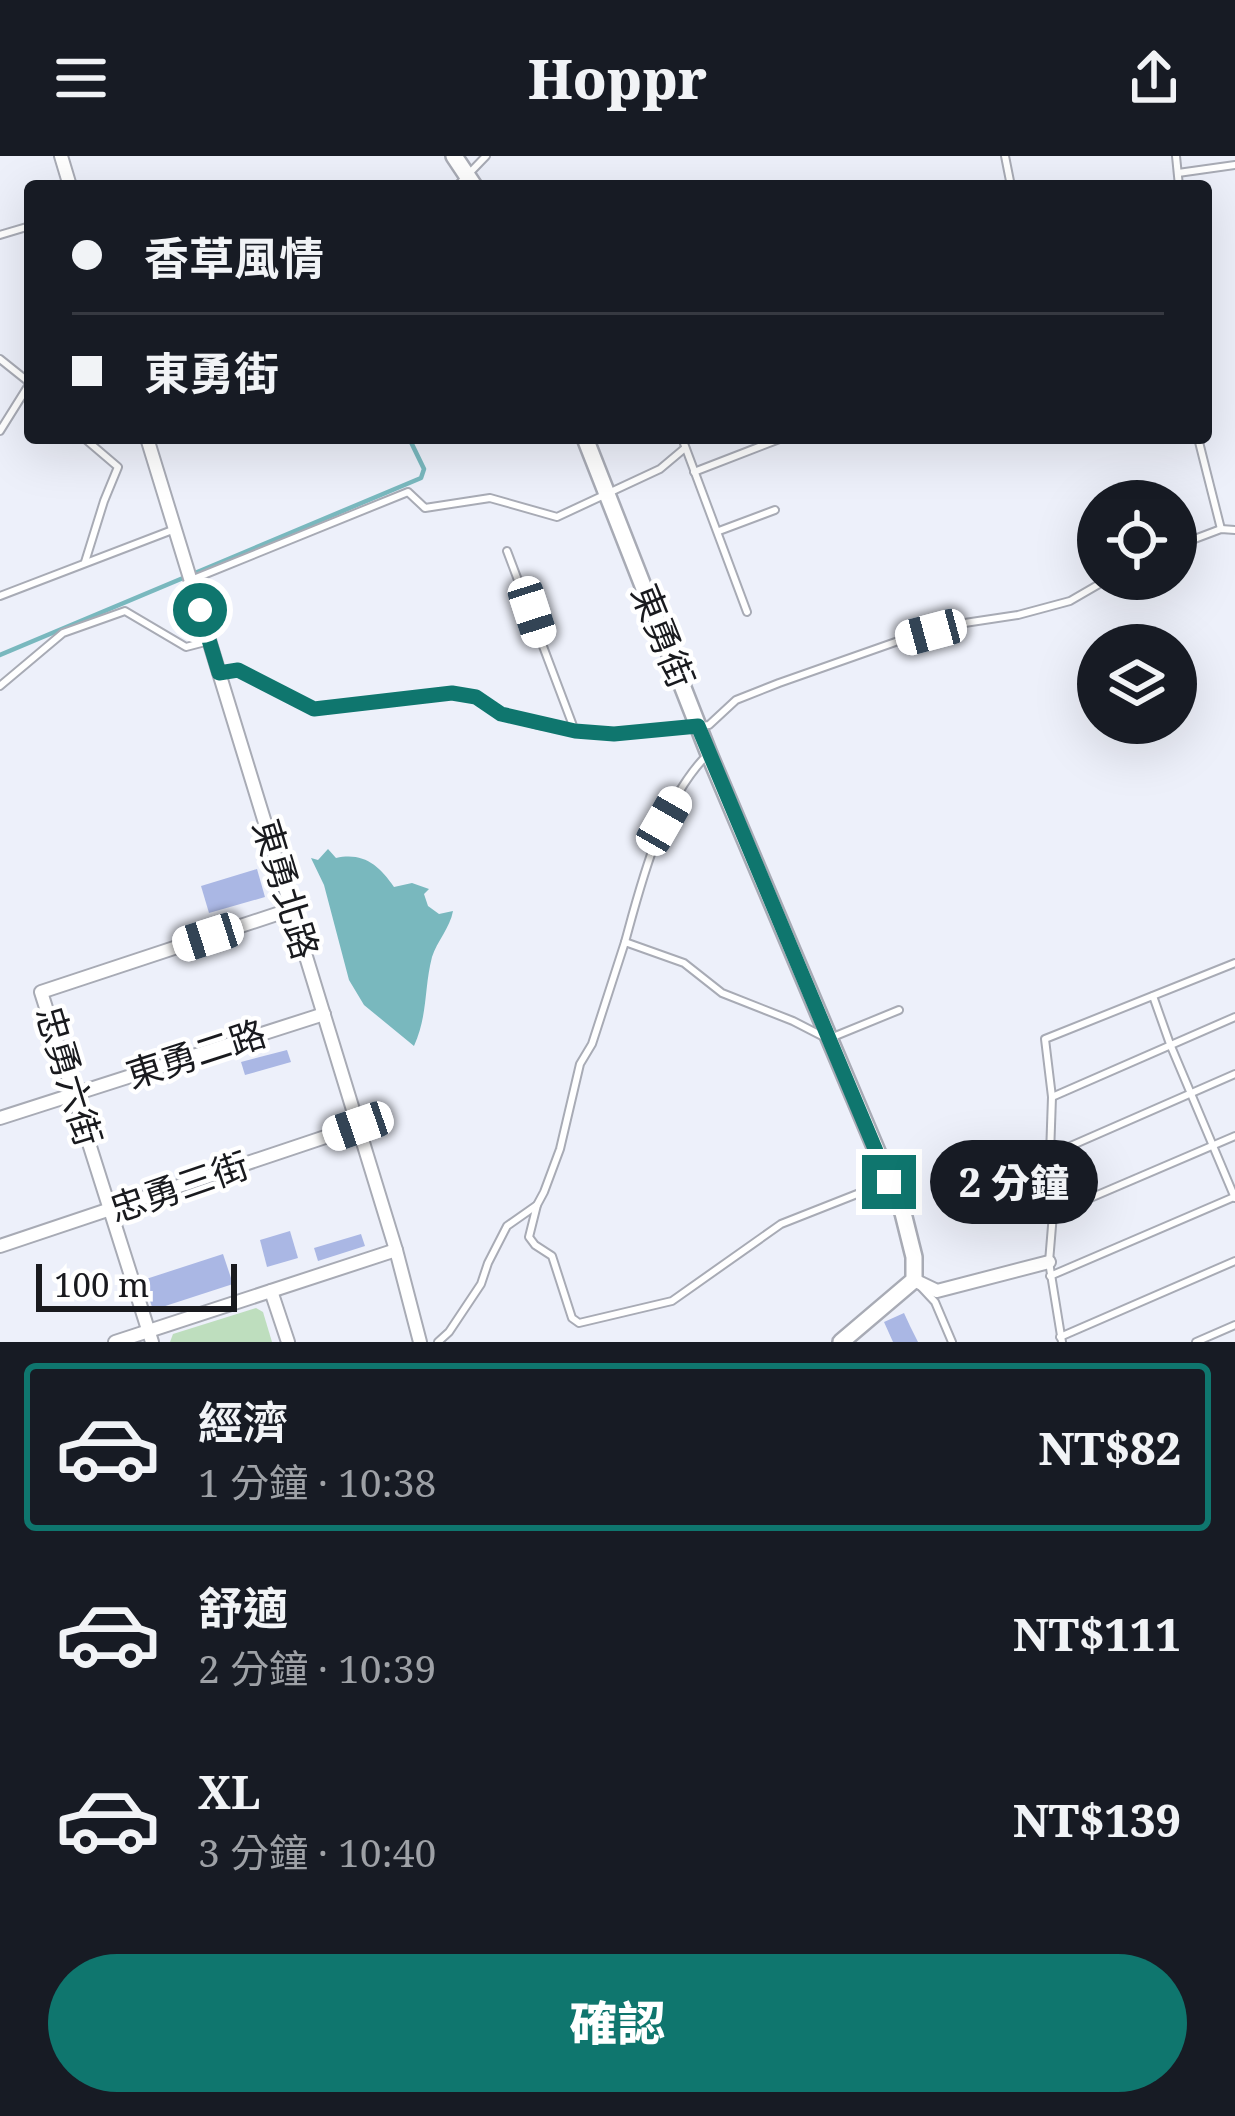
<!DOCTYPE html>
<html lang="zh-TW">
<meta charset="utf-8">
<style>
body{margin:0;font-family:"Noto Serif","Noto Sans TC",serif;background:#242831;color:#f1f3f6;height:100vh;display:flex;flex-direction:column;font-size:45px;white-space:nowrap}
*{box-sizing:border-box;margin:0}
p{font-size:39px;color:#9ea1a6}
.icon{flex:none;width:66px;height:66px;fill:none;stroke:currentColor;stroke-width:2;stroke-linecap:round;stroke-linejoin:round}
.map{position:relative;height:1186px;overflow:hidden}
.panel{display:flex;flex-direction:column;background:#171b24;flex:1}
.panel>*{flex:none}
.hud{position:absolute;left:24px;top:24px;width:1188px;height:264px;border-radius:12px;box-shadow:0 12px 48px #0002;display:grid;align-content:center;height:264px;padding:0 48px;background:#171b24}
.controls{position:absolute;left:1077px;top:324px;display:grid;gap:24px}
.controls a{display:grid;place-items:center;width:120px;height:120px;border-radius:50%;background:#171b24;box-shadow:0 12px 48px #0002;font-size:60px}
.scale{position:absolute;left:36px;bottom:30px;width:201px;box-sizing:border-box;padding-left:12px;border:6px solid #191a1e;border-top:0;font-size:33px;line-height:42px;white-space:nowrap;color:#191a1e;-webkit-text-stroke:9px #fff;paint-order:stroke}
.end{position:absolute;width:54px;height:54px;margin:-27px;border:15px solid #0f766e;background:#fff;box-shadow:0 0 0 6px #fff}
.from{border-radius:50%}
.bubble{position:absolute;height:84px;border-radius:42px;background:#171b24;box-shadow:0 12px 48px #0002;font-size:39px;font-weight:800;line-height:84px;text-align:center}
.car{position:absolute;width:36px;height:72px;margin:-36px -18px;border-radius:15px;box-shadow:0 0 9px 3px #0007;background:linear-gradient(#fff 24%,#345 0 40%,#fff 0 76%,#345 0 86%,#fff 0)}
.hud b{display:flex;align-items:center;gap:42px;height:114px;font-size:45px}
.hud b+b{border-top:3px solid #363941}
.hud i{width:30px;height:30px;background:#f1f3f6}
ul{padding:21px 0 0;list-style:none}
li{display:flex;align-items:center;gap:36px;height:168px;margin:0 24px 18px;padding:0 24px;border:6px solid transparent;border-radius:12px}
li div{flex:1}
li b{display:block;font-size:45px}
li em{font-style:normal;font-weight:800}
li.on{border-color:#0f766e}
li>.icon{width:108px;height:108px;stroke-width:1.5}
.action{display:flex;gap:24px;margin-top:auto;padding:24px 48px}
.action a{flex:1;height:138px;border-radius:72px;background:#0f766e;color:#fff;font-size:48px;font-weight:800;line-height:138px;text-align:center}
header{display:flex;justify-content:space-between;align-items:center;height:156px;padding:0 48px;background:#171b24;font-size:54px;font-weight:800}
.map>svg:first-child{display:block}
</style>
<header><svg class="icon" aria-label="menu" viewBox="0 0 24 24"><path d="M4 6h16M4 12h16M4 18h16"/></svg>Hoppr<svg class="icon" aria-label="share" viewBox="0 0 24 24"><path d="M12 15V3M7 8l5-5 5 5M5 13v7h14v-7"/></svg></header>
<div class="map">
<svg width="1235" height="1186" viewBox="0 0 1235 1186">
<rect width="100%" height="100%" fill="#edf0fa"/>
<polygon fill="#bedebe" points="256,1152 263,1156 272,1186 170,1186 173,1178"/>
<path fill="#79b8be" d="M328,693L336,702C363,696 379,709 394,731L412,727L429,733L424,738L428,750L439,758L453,755C450,772 437,785 432,801C424,832 428,859 414,890L364,849L349,824L324,729L311,702L318,704Z"/>
<g fill="none" stroke-linecap="round" stroke-linejoin="round">
<polyline stroke="#79b8be" stroke-width="4.5" points="0,499 421,322 424,313 409,282"/>
</g>
<g fill="#aab7e4">
<polygon points="257,713 265,741 209,757 201,730"/>
<polygon points="287,894 291,906 245,919 241,906"/>
<polygon points="290,1075 298,1102 267,1111 260,1084"/>
<polygon points="361,1078 365,1090 318,1105 314,1092"/>
<polygon points="223,1098 233,1128 153,1154 143,1124"/>
<polygon points="904,1157 910,1170 918,1186 893,1186 884,1166"/>
</g>
<g fill="none" stroke-linecap="round" stroke-linejoin="round">
<g stroke="#a8abb5" stroke-width="10">
<g id="service">
<polyline points="1005,0 1011,30"/>
<polyline points="1176,0 1179,30"/>
<polyline points="1178,17 1235,9"/>
<polyline points="457,30 486,0"/>
<polyline points="0,79 30,70"/>
<polyline points="0,203 30,227 0,275"/>
<polyline points="84,282 118,311 104,345 85,406"/>
<polyline points="682,282 747,456"/>
<polyline points="1198,282 1221,373"/>
<polyline points="694,316 782,282"/>
<polyline points="719,375 775,354"/>
<polyline points="1176,390 1221,373 1235,374"/>
<polyline points="507,395 575,575"/>
<polyline points="191,424 408,336 425,352 490,342 557,361 660,313 685,292"/>
<polyline points="0,440 175,373"/>
<polyline points="219,517 238,514 314,553 452,537 476,541 501,558 538,569 613,578 662,575 709,569 736,544 779,527 904,483 958,468 1018,459 1070,445 1108,423"/>
<polyline points="0,530 63,477 125,455 186,491 209,485"/>
<path d="M625,786C642,724 661,646 707,599"/>
<polyline points="1153,840 1170,888 1235,1042"/>
<polyline points="1052,941 1235,861"/>
<polyline points="1050,999 1235,918"/>
<polyline points="537,1049 529,1081 535,1089 552,1100 572,1162 579,1167 672,1145 781,1068 885,1027"/>
<polyline points="1053,1058 1235,980"/>
<polyline points="1050,1120 1234,1041"/>
<polyline points="921,1131 935,1146 952,1186"/>
<polyline points="1060,1181 1235,1105"/>
<polyline points="438,1186 449,1176 481,1128 488,1107 507,1070 537,1049 544,1036 560,993 580,908 592,888 625,786 684,807 722,837 793,865 828,883 899,854"/>
<polyline points="1062,1186 1049,1106 1053,1058 1050,999 1052,941 1045,883 1235,807"/>
<polyline points="1196,1186 1235,1169"/>
</g>
</g>
<g stroke="#a8abb5" stroke-width="16">
<g id="minor">
<polyline points="61,0 70,30"/>
<polyline points="147,282 396,1094 420,1186"/>
<polyline points="0,962 324,858"/>
<polyline points="0,1090 358,970"/>
<polyline points="914,1124 937,1135 1049,1106"/>
<polyline points="271,1135 288,1186"/>
<polyline points="115,1186 396,1094"/>
<polyline points="152,1186 41,836 292,753"/>
</g>
</g>
<g stroke="#a8abb5" stroke-width="20">
<g id="tertiary">
<polyline points="454,0 474,30"/>
<polyline points="585,282 709,598 903,1057 914,1101 914,1124 841,1186"/>
</g>
</g>
<use href="#service" stroke="#fff" stroke-width="6"/>
<use href="#minor" stroke="#fff" stroke-width="12"/>
<use href="#tertiary" stroke="#fff" stroke-width="15"/>
</g>
<g fill="none" stroke-linecap="round" stroke-linejoin="round">
<polyline stroke="#0f766e" stroke-width="15" points="200,454 219,517 238,514 314,553 452,537 476,541 501,558 575,575 614,578 698,570 889,1026"/>
</g>
<g text-anchor="middle" stroke-width="9" stroke-linejoin="round" paint-order="stroke">
<g font-size="36" fill="#191a1e" stroke="#fff">
<text transform="translate(663 480) rotate(68)" y="13">東勇街</text>
<text transform="translate(286 733) rotate(73)" y="13">東勇北路</text>
<text transform="translate(196 898) rotate(-18)" y="13">東勇二路</text>
<text transform="translate(69 920) rotate(73)" y="13">忠勇六街</text>
<text transform="translate(179 1031) rotate(-19)" y="13">忠勇三街</text>
</g>
</g>
</svg>
<div class="controls">
<a><svg class="icon" aria-label="locate" viewBox="0 0 24 24"><circle cx="12" cy="12" r="6"/><path d="M12 2v4M12 18v4M2 12h4M18 12h4"/></svg></a>
<a><svg class="icon" aria-label="layers" viewBox="0 0 24 24"><path d="M12 4l9 5-9 5-9-5zM3 14l9 5 9-5"/></svg></a>
</div>
<div class="scale">100 m</div>
<i class="end from" style="left:200px;top:454px"></i>
<i class="end" style="left:889px;top:1026px"></i>
<div class="bubble" style="left:930px;top:984px;width:168px">2 分鐘</div>
<i class="car" style="left:532px;top:456px;rotate:162deg"></i>
<i class="car" style="left:931px;top:476px;rotate:255deg"></i>
<i class="car" style="left:664px;top:665px;rotate:30deg"></i>
<i class="car" style="left:208px;top:781px;rotate:252deg"></i>
<i class="car" style="left:358px;top:970px;rotate:251deg"></i>
<div class="hud">
<b><i class="from"></i>香草風情</b>
<b><i></i>東勇街</b>
</div>
</div>
<section class="panel">
<ul>
<li class="on"><svg class="icon" aria-label="car" viewBox="0 0 24 24"><path d="M5 17H2v-5l4-1 3-4h7l3 4 3 1v5h-3M9 17h6M6 11h13"/><circle cx="7" cy="17" r="2"/><circle cx="17" cy="17" r="2"/></svg><div><b>經濟</b><p>1 分鐘 · 10:38</p></div><em>NT$82</em></li>
<li><svg class="icon" aria-label="car" viewBox="0 0 24 24"><path d="M5 17H2v-5l4-1 3-4h7l3 4 3 1v5h-3M9 17h6M6 11h13"/><circle cx="7" cy="17" r="2"/><circle cx="17" cy="17" r="2"/></svg><div><b>舒適</b><p>2 分鐘 · 10:39</p></div><em>NT$111</em></li>
<li><svg class="icon" aria-label="car" viewBox="0 0 24 24"><path d="M5 17H2v-5l4-1 3-4h7l3 4 3 1v5h-3M9 17h6M6 11h13"/><circle cx="7" cy="17" r="2"/><circle cx="17" cy="17" r="2"/></svg><div><b>XL</b><p>3 分鐘 · 10:40</p></div><em>NT$139</em></li>
</ul>
<div class="action"><a>確認</a></div>
</section>
